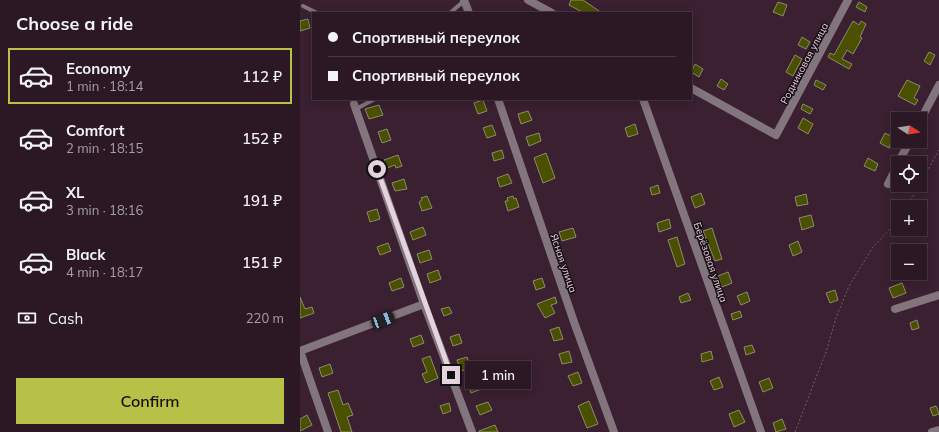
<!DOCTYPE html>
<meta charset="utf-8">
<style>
body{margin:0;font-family:Mulish,sans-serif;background:#34212d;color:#f1f3f6;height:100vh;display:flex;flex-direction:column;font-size:15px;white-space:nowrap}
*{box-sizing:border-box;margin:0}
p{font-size:13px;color:#a6a0a7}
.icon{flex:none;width:22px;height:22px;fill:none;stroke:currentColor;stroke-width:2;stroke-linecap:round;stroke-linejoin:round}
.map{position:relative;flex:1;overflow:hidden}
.details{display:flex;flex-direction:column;background:#2c1825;width:300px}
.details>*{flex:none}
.hud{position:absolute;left:12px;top:12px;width:380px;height:88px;border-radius:0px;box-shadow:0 2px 10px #0003,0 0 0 1px #483742;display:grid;align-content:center;height:88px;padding:0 16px;background:#2c1825}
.needle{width:26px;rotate:102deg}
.controls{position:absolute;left:591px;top:112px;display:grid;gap:8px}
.controls a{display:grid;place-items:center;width:36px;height:36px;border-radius:0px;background:#2c1825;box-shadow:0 2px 10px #0003,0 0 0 1px #483742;font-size:20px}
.end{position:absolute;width:18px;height:18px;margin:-9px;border:5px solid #e4d3dd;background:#111;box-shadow:0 0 0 2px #111}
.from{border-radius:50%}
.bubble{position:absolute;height:28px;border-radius:0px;background:#2c1825;box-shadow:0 2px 10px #0003,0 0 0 1px #483742;font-size:13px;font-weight:600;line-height:28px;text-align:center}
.car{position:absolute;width:12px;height:24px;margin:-12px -6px;border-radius:5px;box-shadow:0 0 3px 1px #0007;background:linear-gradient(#222 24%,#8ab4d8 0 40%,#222 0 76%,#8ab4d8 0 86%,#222 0)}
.hud b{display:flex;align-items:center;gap:14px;height:38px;font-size:15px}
.hud b+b{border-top:1px solid #483742}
.hud i{width:10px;height:10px;background:#f1f3f6}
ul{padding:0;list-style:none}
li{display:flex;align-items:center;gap:12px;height:56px;margin:0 8px 6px;padding:0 8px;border:2px solid transparent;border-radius:0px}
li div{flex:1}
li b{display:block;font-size:15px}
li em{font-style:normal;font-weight:600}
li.on{border-color:#b8c147}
li>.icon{width:36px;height:36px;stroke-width:1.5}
h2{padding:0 16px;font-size:18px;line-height:48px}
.pay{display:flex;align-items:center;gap:10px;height:44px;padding:0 16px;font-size:15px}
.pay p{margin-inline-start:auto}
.button{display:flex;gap:8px;margin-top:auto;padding:8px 16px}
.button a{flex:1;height:46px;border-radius:0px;background:#b8c147;color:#111;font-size:16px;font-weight:600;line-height:46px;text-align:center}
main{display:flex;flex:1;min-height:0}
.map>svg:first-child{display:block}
</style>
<main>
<section class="details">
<h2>Choose a ride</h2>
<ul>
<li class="on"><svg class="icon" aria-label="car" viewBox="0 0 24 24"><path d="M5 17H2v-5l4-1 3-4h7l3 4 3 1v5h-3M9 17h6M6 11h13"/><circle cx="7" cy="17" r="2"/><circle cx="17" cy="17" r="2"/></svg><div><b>Economy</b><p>1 min · 18:14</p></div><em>112 ₽</em></li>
<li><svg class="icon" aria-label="car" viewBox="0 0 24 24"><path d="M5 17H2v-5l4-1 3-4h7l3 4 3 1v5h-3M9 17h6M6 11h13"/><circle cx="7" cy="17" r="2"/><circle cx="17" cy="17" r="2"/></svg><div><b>Comfort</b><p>2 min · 18:15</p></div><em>152 ₽</em></li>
<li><svg class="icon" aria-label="car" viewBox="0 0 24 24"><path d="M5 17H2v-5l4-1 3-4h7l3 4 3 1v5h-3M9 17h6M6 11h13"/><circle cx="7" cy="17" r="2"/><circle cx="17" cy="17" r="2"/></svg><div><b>XL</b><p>3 min · 18:16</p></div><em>191 ₽</em></li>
<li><svg class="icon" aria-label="car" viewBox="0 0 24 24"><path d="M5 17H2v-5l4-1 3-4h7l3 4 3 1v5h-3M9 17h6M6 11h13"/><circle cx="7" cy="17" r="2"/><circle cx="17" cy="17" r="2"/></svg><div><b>Black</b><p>4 min · 18:17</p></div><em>151 ₽</em></li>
</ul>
<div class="pay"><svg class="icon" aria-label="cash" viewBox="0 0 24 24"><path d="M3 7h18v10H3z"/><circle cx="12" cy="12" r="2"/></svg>Cash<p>220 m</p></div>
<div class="button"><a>Confirm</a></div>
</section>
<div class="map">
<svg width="639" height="432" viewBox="0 0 639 432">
<rect width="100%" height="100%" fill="#3a2031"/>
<g fill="#4b4f00" stroke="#898d6c">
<polygon points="271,0 283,0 302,13 284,13 269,5"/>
<polygon points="478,2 487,5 483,16 473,12"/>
<polygon points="559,2 567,7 565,12 556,7"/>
<polygon points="8,19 10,28 0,31 0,21"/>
<polygon points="553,21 559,25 561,21 566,24 560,37 562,38 553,54 547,50 542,59 552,64 549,69 528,57 530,53 534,55"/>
<polygon points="502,37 510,42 506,49 498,45"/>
<polygon points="629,52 635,55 630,65 624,61"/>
<polygon points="495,55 502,59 493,76 486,72"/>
<polygon points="395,64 403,69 399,77 391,72"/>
<polygon points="421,79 428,84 424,90 417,86"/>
<polygon points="516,80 526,85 523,90 514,85"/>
<polygon points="607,80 620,86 614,98 618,100 615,105 598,96"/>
<polygon points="183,100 187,111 178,114 174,103"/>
<polygon points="503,104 513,109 510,114 501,109"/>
<polygon points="79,105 83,115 69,119 65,109"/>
<polygon points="228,111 232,120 221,124 218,114"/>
<polygon points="503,118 513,124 508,134 498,128"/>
<polygon points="335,124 338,134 328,137 325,128"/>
<polygon points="192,125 196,135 187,138 183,128"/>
<polygon points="87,129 91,140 82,143 78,132"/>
<polygon points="239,133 241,141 229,146 226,137"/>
<polygon points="585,133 593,137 589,148 580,143"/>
<polygon points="202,150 204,158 194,161 192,153"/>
<polygon points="246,153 255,178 243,183 234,158"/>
<polygon points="98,155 102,166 96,168 95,165 87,168 84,160"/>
<polygon points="568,158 578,164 575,171 564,166"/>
<polygon points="208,174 212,183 200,187 197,178"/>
<polygon points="104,179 107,189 95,191 92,183"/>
<polygon points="358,185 360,193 352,195 350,188"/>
<polygon points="401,193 405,204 395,208 391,197"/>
<polygon points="506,194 508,204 497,206 495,197"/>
<polygon points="127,196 132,208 122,211 119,202 122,200 121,198"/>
<polygon points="213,196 214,199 216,198 219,207 208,211 205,201 208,201 207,198"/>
<polygon points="77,209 80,219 70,222 67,212"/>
<polygon points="511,215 514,226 502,230 499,218"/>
<polygon points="369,219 371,228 359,232 357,223"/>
<polygon points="123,227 126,235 113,240 110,232"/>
<polygon points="273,228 276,237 262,241 259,232"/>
<polygon points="412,228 422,259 415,261 403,231"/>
<polygon points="377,237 385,264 377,267 368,240"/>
<polygon points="498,241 502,252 493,256 489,245"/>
<polygon points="88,243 91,251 80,255 77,247"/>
<polygon points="129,250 132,259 120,263 117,254"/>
<polygon points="138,270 141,279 130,283 127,274"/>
<polygon points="428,272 432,283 422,287 418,276"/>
<polygon points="101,278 104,287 92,291 89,283"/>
<polygon points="242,278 245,287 236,290 233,281"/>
<polygon points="602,283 606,293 593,298 589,288"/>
<polygon points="535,290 538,300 530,303 526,293"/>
<polygon points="447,292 450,301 441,305 437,296"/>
<polygon points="388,293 391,300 381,303 379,297"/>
<polygon points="0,297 5,309 12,307 14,313 0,318"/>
<polygon points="255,297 257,303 251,305 255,313 245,318 237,304"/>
<polygon points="149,307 152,313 144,316 141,309"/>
<polygon points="440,311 442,317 433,320 431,314"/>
<polygon points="617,320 619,328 612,330 610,323"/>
<polygon points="259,327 263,339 254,341 250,330"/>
<polygon points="159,334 162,343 153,346 150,337"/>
<polygon points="121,335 124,343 113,347 110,339"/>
<polygon points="452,345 455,352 446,355 444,347"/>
<polygon points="269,351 272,362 262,364 259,354"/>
<polygon points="411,351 413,359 402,362 401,354"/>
<polygon points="130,356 138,378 126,383 122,374 127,372 122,359"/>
<polygon points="167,357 171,368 161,371 157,360"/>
<polygon points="30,364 33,373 22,377 19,368"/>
<polygon points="278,372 282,383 273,386 268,376"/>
<polygon points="419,377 423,387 414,390 410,381"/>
<polygon points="469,378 473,388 463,392 459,382"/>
<polygon points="181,379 184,388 171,393 168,384"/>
<polygon points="38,390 43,405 48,403 53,415 47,417 52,432 41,432 28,393"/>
<polygon points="289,401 298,424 287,428 278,406"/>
<polygon points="188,402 192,410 180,415 176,406"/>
<polygon points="149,403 151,411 143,414 140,406"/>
<polygon points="636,406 639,414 633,416 630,408"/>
<polygon points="439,410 445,422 434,427 429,414"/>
<polygon points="7,415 12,425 0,431 0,419"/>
<polygon points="482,419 486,429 476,432 473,423"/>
<polygon points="195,425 198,432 179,432 179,431"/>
</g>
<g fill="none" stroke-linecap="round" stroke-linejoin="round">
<g stroke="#745d6c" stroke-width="1" stroke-dasharray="2 2" stroke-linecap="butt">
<polyline points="607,207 639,150"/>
<polyline points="495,432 526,352 536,318 549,286 573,247 598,221"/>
</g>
<g stroke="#83757d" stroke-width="4">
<polyline points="3,6 17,13"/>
<polyline points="150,13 164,1"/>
<polyline points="56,109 75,99"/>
</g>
<g stroke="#83757d" stroke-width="8">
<polyline points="164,0 169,13"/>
<polyline points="228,0 252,13"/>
<polyline points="391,88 476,135 548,0"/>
<polyline points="198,99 274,322 314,432"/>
<polyline points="343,99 461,432"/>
<polyline points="54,104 124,304 172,432"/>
<polyline points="620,121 639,85"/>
<polyline points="598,163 610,141"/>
<polyline points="588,184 598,164"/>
<polyline points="595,309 639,295"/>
<polyline points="0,351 124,304"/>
<polyline points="0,351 28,432"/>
<polyline points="632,432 639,430"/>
</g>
</g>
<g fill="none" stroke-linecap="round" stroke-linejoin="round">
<polyline stroke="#e4d3dd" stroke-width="5" points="77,169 151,375"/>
</g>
<g text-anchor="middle" stroke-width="3" stroke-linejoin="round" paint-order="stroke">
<g font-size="10" fill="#e4d3dd" stroke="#1a0e16">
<text transform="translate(504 63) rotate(-62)" y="4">Родниковая улица</text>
<text transform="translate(411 262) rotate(71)" y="4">Берёзовая улица</text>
<text transform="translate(264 263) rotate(71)" y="4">Ясная улица</text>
</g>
</g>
</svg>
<div class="controls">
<a><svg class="needle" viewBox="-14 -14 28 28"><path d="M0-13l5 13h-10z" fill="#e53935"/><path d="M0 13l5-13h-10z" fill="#a6a0a7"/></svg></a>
<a><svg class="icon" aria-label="locate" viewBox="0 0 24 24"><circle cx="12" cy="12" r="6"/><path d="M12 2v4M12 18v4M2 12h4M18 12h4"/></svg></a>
<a>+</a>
<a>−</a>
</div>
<i class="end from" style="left:77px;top:169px"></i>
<i class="end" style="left:151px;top:375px"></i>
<div class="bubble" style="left:165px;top:361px;width:66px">1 min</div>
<i class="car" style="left:83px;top:320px;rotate:69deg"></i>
<div class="hud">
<b><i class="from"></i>Спортивный переулок</b>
<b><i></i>Спортивный переулок</b>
</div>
</div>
</main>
